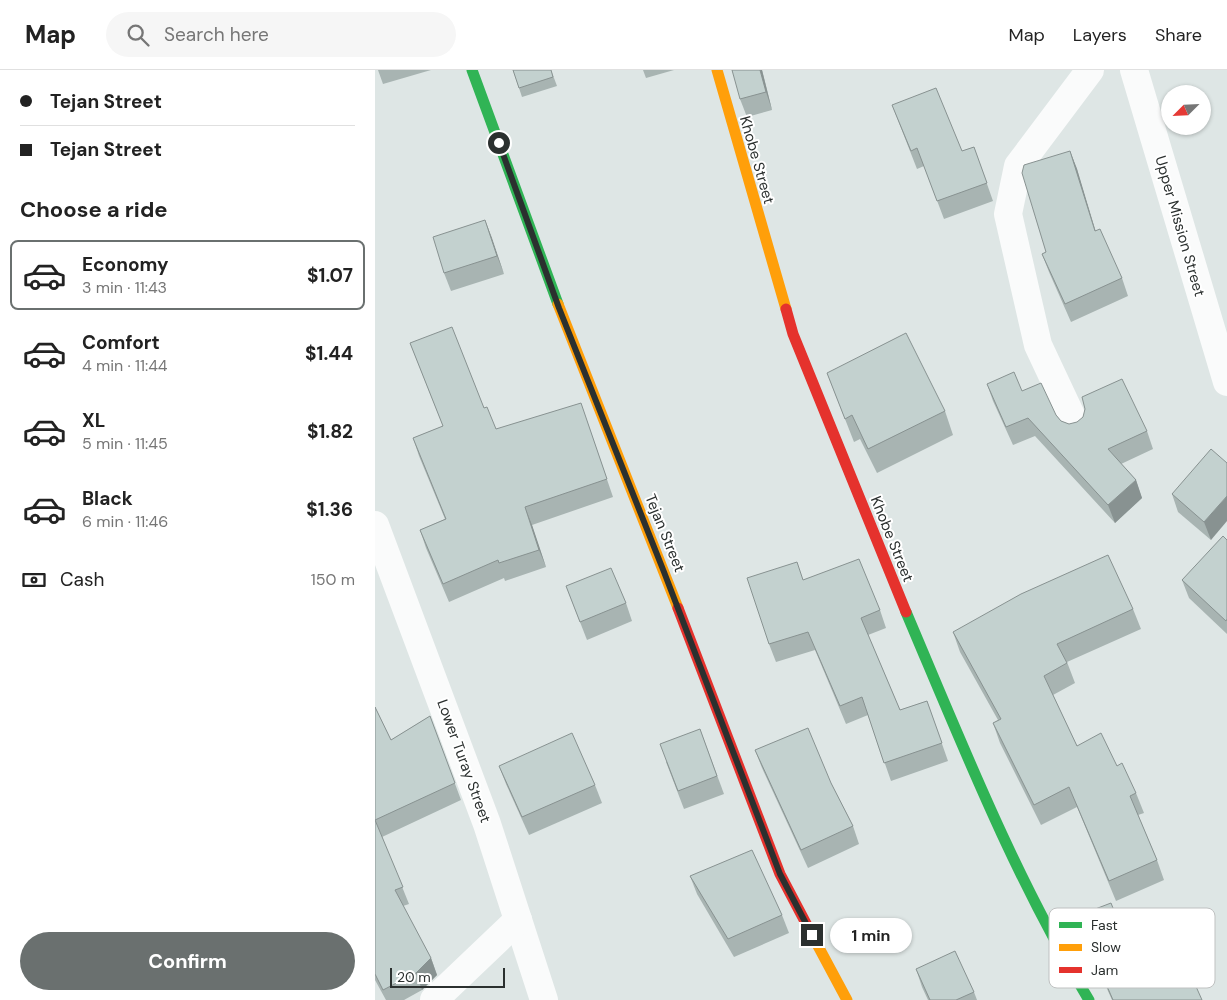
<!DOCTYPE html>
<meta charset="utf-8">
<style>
body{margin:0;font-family:"DM Sans",sans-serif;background:#f6f6f6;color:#222;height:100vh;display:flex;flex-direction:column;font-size:19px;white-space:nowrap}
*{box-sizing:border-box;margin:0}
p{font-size:16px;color:#767676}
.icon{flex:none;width:28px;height:28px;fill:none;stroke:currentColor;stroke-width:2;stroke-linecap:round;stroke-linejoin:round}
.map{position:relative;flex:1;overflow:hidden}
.panel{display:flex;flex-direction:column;background:#fff;width:375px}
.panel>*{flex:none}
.banner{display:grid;align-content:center;height:110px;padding:0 20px;background:#fff}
.needle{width:32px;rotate:246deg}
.buttons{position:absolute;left:786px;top:15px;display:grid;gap:10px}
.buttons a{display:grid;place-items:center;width:50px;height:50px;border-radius:50%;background:#fff;box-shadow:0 1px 4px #0004;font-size:25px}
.scale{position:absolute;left:15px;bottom:12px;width:115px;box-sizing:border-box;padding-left:5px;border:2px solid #2b302f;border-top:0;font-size:14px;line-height:18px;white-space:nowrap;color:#2b302f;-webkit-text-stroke:4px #fff;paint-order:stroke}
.end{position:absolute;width:22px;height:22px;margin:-11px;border:6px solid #2b302f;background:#fff;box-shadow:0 0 0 2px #fff}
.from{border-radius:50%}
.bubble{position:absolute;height:35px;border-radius:18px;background:#fff;box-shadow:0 1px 4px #0004;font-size:16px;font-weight:700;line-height:35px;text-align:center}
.banner b{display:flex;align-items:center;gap:18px;height:48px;font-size:19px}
.banner b+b{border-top:1px solid #e0e0e0}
.banner i{width:12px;height:12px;background:#222}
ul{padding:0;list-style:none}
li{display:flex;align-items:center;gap:15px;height:70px;margin:0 10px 8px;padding:0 10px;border:2px solid transparent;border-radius:8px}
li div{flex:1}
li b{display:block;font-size:19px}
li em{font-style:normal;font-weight:700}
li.current{border-color:#6a706f}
li>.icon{width:45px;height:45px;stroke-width:1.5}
h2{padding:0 20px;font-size:22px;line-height:60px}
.pay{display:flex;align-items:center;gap:12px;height:55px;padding:0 20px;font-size:19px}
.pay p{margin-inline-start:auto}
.cta{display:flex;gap:10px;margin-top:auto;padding:10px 20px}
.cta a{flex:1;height:58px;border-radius:30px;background:#6a706f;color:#fff;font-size:20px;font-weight:700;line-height:58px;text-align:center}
header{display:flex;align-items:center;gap:30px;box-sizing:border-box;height:70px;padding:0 25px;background:#fff;border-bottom:1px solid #e0e0e0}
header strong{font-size:24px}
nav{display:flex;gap:28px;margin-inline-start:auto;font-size:18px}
.search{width:350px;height:45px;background:#f6f6f6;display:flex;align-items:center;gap:12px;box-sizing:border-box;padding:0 18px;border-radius:28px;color:#767676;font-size:19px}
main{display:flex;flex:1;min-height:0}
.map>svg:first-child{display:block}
</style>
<header>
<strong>Map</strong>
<div class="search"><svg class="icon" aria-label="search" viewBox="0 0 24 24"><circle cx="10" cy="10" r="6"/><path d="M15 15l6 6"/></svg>Search here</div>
<nav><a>Map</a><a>Layers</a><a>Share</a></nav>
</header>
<main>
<section class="panel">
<div class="banner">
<b><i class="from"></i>Tejan Street</b>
<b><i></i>Tejan Street</b>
</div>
<h2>Choose a ride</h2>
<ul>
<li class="current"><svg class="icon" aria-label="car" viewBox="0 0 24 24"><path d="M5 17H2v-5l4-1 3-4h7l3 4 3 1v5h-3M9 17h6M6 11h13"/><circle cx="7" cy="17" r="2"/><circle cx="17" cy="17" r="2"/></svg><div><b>Economy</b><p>3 min · 11:43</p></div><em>$1.07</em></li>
<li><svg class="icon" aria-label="car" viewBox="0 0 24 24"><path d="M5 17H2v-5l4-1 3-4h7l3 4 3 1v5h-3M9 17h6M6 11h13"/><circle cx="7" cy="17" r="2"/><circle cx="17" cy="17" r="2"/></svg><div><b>Comfort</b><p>4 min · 11:44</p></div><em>$1.44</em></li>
<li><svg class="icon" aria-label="car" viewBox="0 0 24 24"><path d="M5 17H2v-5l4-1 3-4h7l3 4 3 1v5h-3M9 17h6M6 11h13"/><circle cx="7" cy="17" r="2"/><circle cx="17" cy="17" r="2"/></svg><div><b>XL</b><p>5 min · 11:45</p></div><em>$1.82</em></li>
<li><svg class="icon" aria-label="car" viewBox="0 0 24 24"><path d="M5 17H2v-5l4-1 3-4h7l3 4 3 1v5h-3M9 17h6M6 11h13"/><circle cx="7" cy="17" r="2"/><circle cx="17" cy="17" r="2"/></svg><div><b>Black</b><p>6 min · 11:46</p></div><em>$1.36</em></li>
</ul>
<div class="pay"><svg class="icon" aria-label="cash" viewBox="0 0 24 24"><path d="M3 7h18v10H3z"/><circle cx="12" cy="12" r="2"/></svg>Cash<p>150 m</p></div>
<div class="cta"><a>Confirm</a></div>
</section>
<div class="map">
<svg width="852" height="930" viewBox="0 0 852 930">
<rect width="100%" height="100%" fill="#dee6e5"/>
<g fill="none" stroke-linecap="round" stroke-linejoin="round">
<g stroke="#fafbfb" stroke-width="28">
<polyline points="759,0 852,312"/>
<polyline points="701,356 663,275 633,144 643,96 715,0"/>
<polyline points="0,455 112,754 169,930"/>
<polyline points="59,930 143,850"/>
</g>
<g stroke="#30b455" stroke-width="11">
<polyline points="97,0 183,234"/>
<path d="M531,542C587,674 640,808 714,930"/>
</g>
<g stroke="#ff9f0a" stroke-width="11">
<polyline points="342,0 411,239"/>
<polyline points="183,234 303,538"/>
<polyline points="435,861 472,930"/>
</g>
<g stroke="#e5322d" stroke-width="11">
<polyline points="411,239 418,264 531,542"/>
<polyline points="303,538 405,804 435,861"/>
</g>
</g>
<g fill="#a8b4b2">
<polygon points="3,0 56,0 8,14"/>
<polygon points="138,0 176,0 182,16 147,27"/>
<polygon points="268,0 299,0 271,8"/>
<polygon points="387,0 397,40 372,47 365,29"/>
<polygon points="517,35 587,81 599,77 618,131 569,149 549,96 542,99"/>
<polygon points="695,81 702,99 720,161 747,208 753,226 696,252 674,202 667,184 671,182"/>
<polygon points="110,150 129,204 76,221 69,203"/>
<polygon points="35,273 109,338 121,359 212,351 238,427 157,455 171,497 130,511 129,508 74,532 51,478 45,460 70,449 44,386 38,368 68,356"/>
<polygon points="452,303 570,341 578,365 502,403 485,369 479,372"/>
<polygon points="612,314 647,321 681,345 686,351 694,354 772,361 778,379 746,394 761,410 767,428 740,453 660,366 638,375 618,331"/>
<polygon points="852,393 836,470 803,442 797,424"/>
<polygon points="852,470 852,564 814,528 807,510"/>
<polygon points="428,510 505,540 511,558 493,565 525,640 552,631 573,691 516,711 493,645 471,654 440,580 401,592 394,574"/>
<polygon points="191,516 251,533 257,551 212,570"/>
<polygon points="758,539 766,559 692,592 700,613 678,625 702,676 742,696 761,723 769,743 763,745 782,790 789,810 741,831 702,737 666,755 625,673 618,653 623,650 585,582 578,562"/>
<polygon points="0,637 16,670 55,646 86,730 7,767 34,834 28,836 56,888 62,905 47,920 29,930 11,930 0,910"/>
<polygon points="325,659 349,724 309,739 291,692"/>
<polygon points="380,680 456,713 478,756 484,774 433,798 387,698"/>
<polygon points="124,696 220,715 227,733 154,765 131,714"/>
<polygon points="315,806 407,845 414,863 359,887 322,824"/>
<polygon points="694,849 753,876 827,930 737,930 721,894 713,897"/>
<polygon points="541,899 599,922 602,930 553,930 547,917"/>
</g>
<g fill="#889291">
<polygon points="385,0 387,0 397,40 391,22"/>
<polygon points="695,81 702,99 726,179 720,161"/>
<polygon points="110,150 117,168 129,204 122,186"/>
<polygon points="761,410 767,428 740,453 733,435"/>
<polygon points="852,426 852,451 836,470 829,452"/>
<polygon points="150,437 157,455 171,497 164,480"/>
<polygon points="56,888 62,905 47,920 41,903"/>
</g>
<g fill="#c3d1cf" stroke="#889291">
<polygon points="138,0 176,0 178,7 144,18"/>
<polygon points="357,0 385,0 391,22 365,29"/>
<polygon points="561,18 587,81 599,77 612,113 562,131 542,78 536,81 517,35"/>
<polygon points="695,81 720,161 725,159 747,208 690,234 667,184 671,182 647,103 649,95"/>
<polygon points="110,150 122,186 69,203 58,167"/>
<polygon points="77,257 109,338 112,337 121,359 206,333 232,409 150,437 164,480 124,493 123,490 68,514 45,460 71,449 38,368 68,356 35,273"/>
<polygon points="531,263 570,341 493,379 477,345 470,349 452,303"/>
<polygon points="639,302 647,321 666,313 681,345 686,351 694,354 702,352 708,347 710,339 707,327 747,309 772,361 733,379 761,410 733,435 653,348 631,357 612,314"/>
<polygon points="836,379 852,393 852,426 829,452 797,424"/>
<polygon points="848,466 852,470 852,549 851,551 807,510"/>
<polygon points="733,485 758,539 682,574 692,593 669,606 702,676 726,663 742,696 747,693 761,723 755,726 782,790 734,811 694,717 659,735 618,653 626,649 578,562 646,524"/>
<polygon points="484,489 505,540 486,548 525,640 552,631 567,673 509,693 487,627 465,636 433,562 394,574 372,508 422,492 428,510"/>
<polygon points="236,498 251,533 205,552 191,516"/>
<polygon points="0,637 16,670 55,646 80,713 0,750 28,817 20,820 56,888 41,903 8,920 0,904"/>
<polygon points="433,658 456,713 478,756 426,780 380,680"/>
<polygon points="325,659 342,706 303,721 285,674"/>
<polygon points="197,663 220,715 147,747 124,696"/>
<polygon points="377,780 407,845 353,869 315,806"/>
<polygon points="736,833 753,876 795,858 827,930 738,930 715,877 706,881 694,849"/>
<polygon points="580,881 599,922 581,930 555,930 541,899"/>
</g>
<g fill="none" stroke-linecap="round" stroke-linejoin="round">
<polyline stroke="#2b302f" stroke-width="6" points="124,73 184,238 289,502 405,804 437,865"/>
</g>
<g text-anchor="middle" stroke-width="4" stroke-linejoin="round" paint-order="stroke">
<g font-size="15" fill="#2b302f" stroke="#fff">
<text transform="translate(382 90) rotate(74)" y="5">Khobe Street</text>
<text transform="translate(805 156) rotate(74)" y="5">Upper Mission Street</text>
<text transform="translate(290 463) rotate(68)" y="5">Tejan Street</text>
<text transform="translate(517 469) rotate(68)" y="5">Khobe Street</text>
<text transform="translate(89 691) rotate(70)" y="5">Lower Turay Street</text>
</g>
</g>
<rect x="674" y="838" width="166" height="80" rx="8" fill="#fff" stroke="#bfc1c1" stroke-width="1"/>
<rect x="684" y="852" width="23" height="6" fill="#30b455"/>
<rect x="684" y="874" width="23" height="7" fill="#ff9f0a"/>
<rect x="684" y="897" width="23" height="6" fill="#e5322d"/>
<g font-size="14" fill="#2b302f">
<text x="716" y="860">Fast</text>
<text x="716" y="882">Slow</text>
<text x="716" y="905">Jam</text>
</g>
</svg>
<div class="buttons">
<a><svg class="needle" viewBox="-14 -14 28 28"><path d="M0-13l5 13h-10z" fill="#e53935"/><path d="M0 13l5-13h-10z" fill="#767676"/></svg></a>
</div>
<div class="scale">20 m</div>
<i class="end from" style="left:124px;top:73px"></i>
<i class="end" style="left:437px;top:865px"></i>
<div class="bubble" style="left:455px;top:848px;width:82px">1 min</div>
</div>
</main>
